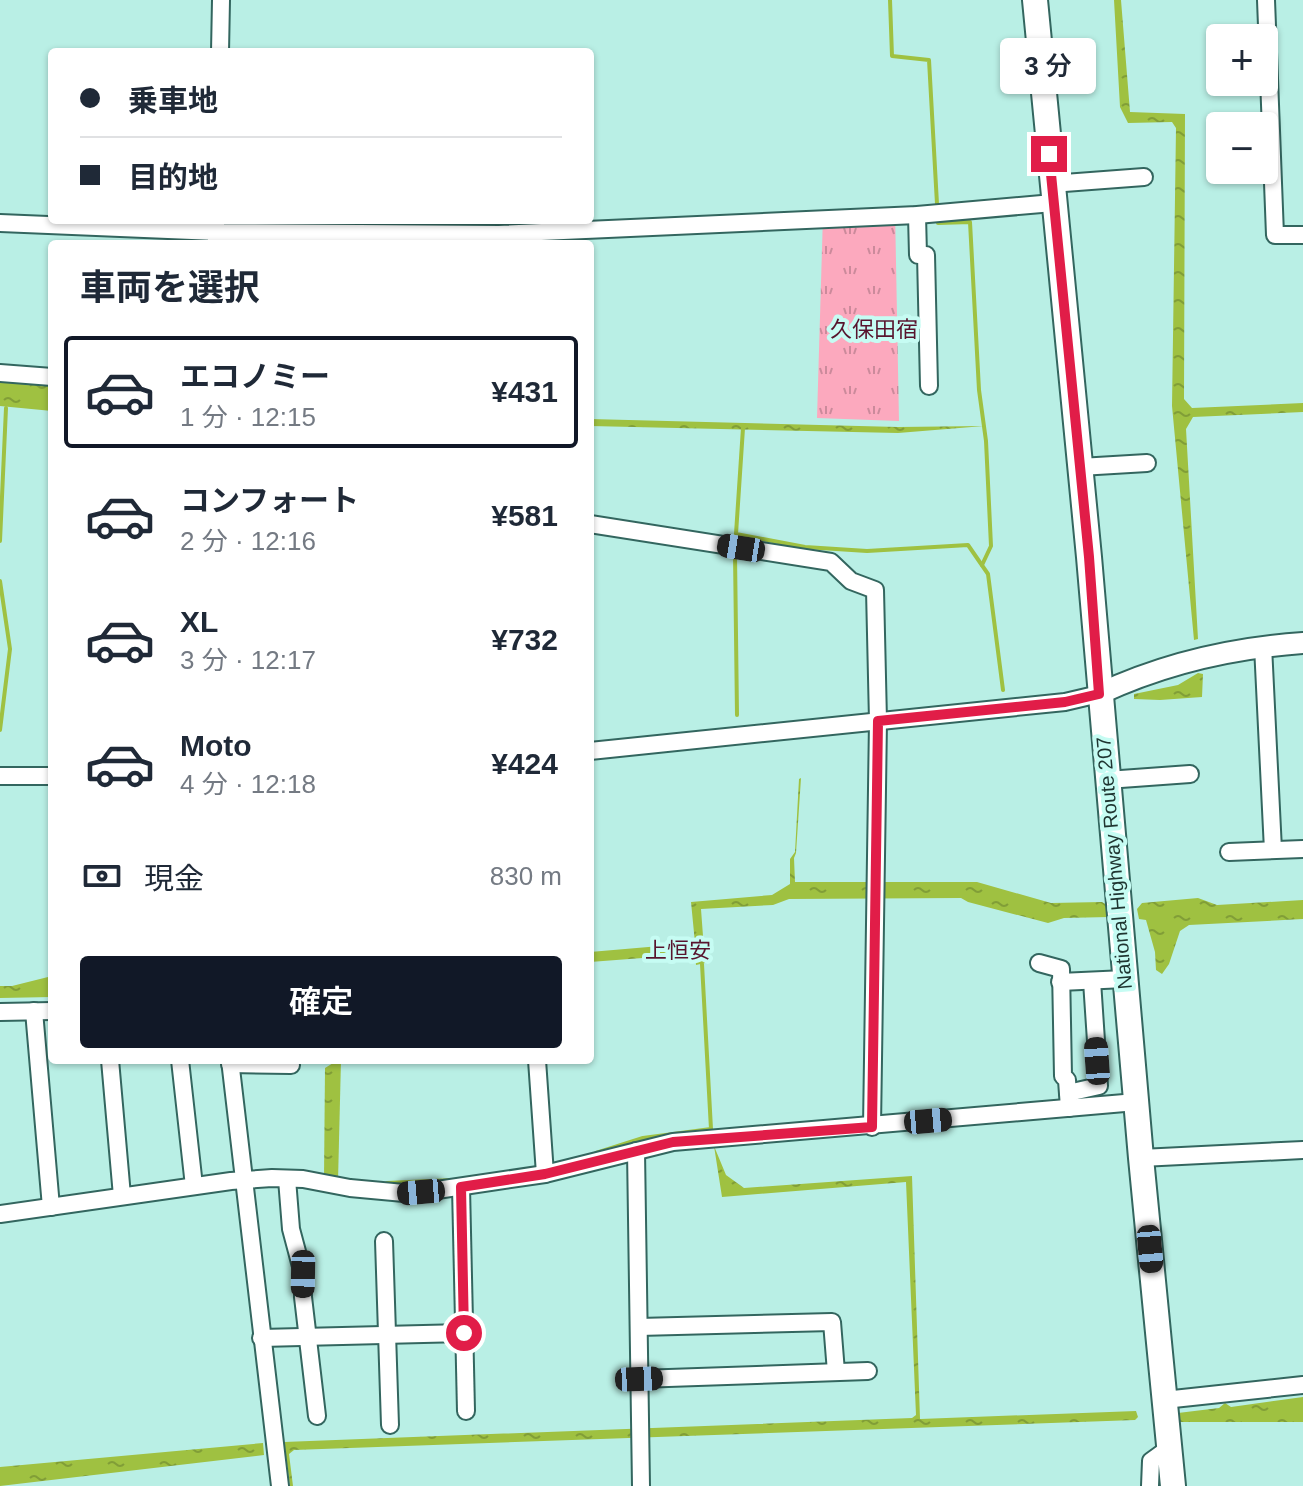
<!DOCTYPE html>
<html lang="ja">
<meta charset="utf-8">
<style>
body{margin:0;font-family:Helvetica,"Noto Sans JP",sans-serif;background:#f6f6f7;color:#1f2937;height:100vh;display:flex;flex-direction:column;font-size:30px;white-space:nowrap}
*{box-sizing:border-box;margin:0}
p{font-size:26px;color:#747a83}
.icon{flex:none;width:44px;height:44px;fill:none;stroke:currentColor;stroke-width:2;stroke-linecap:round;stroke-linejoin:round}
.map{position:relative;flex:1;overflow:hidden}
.panel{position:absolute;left:48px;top:240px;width:546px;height:824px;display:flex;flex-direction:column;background:#fff;border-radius:8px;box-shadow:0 2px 6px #0004}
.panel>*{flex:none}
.guide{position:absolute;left:48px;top:48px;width:546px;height:176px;border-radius:8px;box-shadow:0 2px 6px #0004;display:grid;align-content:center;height:176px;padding:0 32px;background:#fff}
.tools{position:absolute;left:1206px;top:24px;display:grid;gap:16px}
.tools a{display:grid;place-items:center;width:72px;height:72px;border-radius:8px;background:#fff;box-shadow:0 2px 6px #0004;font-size:40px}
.end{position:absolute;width:36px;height:36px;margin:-18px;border:10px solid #e11d48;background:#fff;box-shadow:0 0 0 4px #fff}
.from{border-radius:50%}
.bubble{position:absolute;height:56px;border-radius:8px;background:#fff;box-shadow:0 2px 6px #0004;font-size:26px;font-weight:600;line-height:56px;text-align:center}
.car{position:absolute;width:24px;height:48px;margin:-24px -12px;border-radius:10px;box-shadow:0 0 6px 2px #0007;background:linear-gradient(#222 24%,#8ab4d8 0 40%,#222 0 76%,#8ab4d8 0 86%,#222 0)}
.guide b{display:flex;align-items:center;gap:28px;height:76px;font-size:30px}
.guide b+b{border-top:2px solid #e0e1e3}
.guide i{width:20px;height:20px;background:#1f2937}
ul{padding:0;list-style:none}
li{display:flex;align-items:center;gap:24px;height:112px;margin:0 16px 12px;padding:0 16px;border:4px solid transparent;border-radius:8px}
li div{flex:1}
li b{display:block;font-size:30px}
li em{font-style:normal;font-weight:600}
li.current{border-color:#111827}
li>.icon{width:72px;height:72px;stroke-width:1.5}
h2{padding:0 32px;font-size:36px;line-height:96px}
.pay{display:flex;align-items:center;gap:20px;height:88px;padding:0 32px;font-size:30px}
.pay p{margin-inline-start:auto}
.button{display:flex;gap:16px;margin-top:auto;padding:16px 32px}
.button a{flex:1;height:92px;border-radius:8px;background:#111827;color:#fff;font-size:32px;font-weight:600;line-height:92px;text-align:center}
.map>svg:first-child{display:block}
</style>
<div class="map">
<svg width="1303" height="1486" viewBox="0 0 1303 1486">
<defs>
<pattern id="grass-tufts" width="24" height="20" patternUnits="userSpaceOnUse" patternTransform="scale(2)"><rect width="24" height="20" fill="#fca9be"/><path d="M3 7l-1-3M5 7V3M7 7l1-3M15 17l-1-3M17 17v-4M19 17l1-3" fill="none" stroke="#cb8a9b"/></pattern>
<pattern id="water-ripples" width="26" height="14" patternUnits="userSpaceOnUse" patternTransform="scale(2)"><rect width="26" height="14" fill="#9fc141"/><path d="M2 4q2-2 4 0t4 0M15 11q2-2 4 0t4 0" fill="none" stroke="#819e37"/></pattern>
</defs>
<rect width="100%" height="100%" fill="#b9efe5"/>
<polygon fill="url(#grass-tufts)" points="895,209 899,421 817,418 823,215"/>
<g fill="url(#water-ripples)">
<polygon points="1114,0 1121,0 1130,112 1185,114 1184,399 1192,408 1303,403 1303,412 1193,417 1186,429 1198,639 1194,640 1172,406 1176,128 1172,122 1128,123 1120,107"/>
<polygon points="0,382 52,385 52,411 0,406"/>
<polygon points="590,419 898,427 984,426 898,433 590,426"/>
<polygon points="1198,673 1203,674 1202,697 1160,700 1134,699 1134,694 1178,685"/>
<polygon points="801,778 796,853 794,858 795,882 977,882 1051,903 1102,902 1107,905 1109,917 1064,918 1048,923 968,902 961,898 789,899 773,905 701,909 705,963 696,965 695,954 590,962 590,952 695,943 691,902 772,895 790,884 790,859 795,852 799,779"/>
<polygon points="1198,898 1217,905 1303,900 1303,919 1189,925 1180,931 1169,964 1162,974 1156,970 1155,952 1146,920 1139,919 1137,909 1142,903"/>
<polygon points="52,976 52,997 0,998 0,986 12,986"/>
<polygon points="338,1060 341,1060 338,1181 324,1178 325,1068"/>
<polygon points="714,1146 726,1175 744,1188 912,1176 920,1419 1136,1411 1138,1417 1135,1420 294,1450 289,1454 293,1486 290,1486 284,1442 912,1418 916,1415 906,1182 722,1197"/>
<polygon points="1303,1397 1303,1422 1179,1422 1178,1413 1219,1408 1225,1403 1231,1407"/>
<polygon points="263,1443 264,1455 0,1486 0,1467"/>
</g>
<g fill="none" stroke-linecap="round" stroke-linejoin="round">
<g stroke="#9fc141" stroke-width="4">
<polyline points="890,0 892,56 929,60 937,204"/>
<polyline points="938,223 970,222 979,390 986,441 991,546 982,565"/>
<polyline points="743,428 736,534 805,547 867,551 968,545 988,574 1003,690"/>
<polyline points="0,541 6,408"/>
<polyline points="735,554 737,715"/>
<polyline points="0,581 10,649 0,730"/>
<polyline points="596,1153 643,1138 711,1129 702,964"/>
<polyline points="387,1183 454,1180"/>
</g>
<g stroke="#33665f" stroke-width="20">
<g id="minor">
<polyline points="1266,0 1275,235 1303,235"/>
<polyline points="220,52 221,0"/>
<polyline points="1051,184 1144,177"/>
<polyline points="917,215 918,255 926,255 929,386"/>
<polyline points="0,223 216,232 499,234 917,215 1053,203"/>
<polyline points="216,244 216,220"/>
<polyline points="0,373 52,377"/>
<polyline points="1080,467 1147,463"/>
<polyline points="590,524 831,562 851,581 875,590 878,721 872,1127"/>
<polyline points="1263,646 1273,850"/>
<polyline points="590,751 1065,702 1099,694"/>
<polyline points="0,776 52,776"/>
<polyline points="1107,780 1190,774"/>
<polyline points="1229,852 1303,849"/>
<polyline points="1039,963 1061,969 1063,1076 1067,1080 1069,1108"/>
<polyline points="1060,982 1125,979"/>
<polyline points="34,1011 51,1207"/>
<polyline points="0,1012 52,1011"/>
<polyline points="110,1060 122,1196"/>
<polyline points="180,1060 194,1186"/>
<polyline points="230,1060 280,1486"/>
<polyline points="537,1060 545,1174"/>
<polyline points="230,1064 291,1065"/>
<polyline points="1068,1093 1099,1086 1092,981"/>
<polyline points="636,1151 641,1486"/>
<polyline points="1141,1158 1303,1150"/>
<polyline points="287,1179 291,1229 303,1274 303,1297 317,1416"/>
<polyline points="461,1187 466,1411"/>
<polyline points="0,1214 231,1181 272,1178 303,1179 350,1188 404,1193 437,1190 545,1174 673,1142 1136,1102"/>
<polyline points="384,1241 390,1425"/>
<polyline points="639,1327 832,1322 836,1372"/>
<polyline points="261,1338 464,1333"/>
<polyline points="639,1379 868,1371"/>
<polyline points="1164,1400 1303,1385"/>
<polyline points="1150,1486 1151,1461 1169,1448"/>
</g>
</g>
<g stroke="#33665f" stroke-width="24">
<path id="major" d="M1099,694C1165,663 1231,648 1303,643"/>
</g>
<g stroke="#33665f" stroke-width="28">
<polyline id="highway" points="1035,0 1089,557 1141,1158 1173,1486"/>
</g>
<use href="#minor" stroke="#fff" stroke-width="16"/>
<use href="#major" stroke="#fff" stroke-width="20"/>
<use href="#highway" stroke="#fff" stroke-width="24"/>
</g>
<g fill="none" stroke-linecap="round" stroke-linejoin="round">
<polyline stroke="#e11d48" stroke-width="10" points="464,1333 461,1187 545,1174 673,1142 872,1127 878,721 1065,702 1099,694 1089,557 1049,154"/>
</g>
<g text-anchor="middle" stroke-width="8" stroke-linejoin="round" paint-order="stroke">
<g font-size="20" fill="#1f3531" stroke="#c6fcf3">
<text transform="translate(1114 863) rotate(-95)" y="7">National Highway Route 207</text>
</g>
<g font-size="22" fill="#58142d" stroke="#c6fcf3">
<text x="874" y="337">久保田宿</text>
<text x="678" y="958">上恒安</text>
</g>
</g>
</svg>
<div class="tools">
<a>+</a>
<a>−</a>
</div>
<i class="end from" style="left:464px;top:1333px"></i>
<i class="end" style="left:1049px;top:154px"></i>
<div class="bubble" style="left:1000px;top:38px;width:96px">3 分</div>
<i class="car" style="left:741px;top:548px;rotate:279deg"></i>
<i class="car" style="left:1097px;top:1061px;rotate:356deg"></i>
<i class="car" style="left:928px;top:1121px;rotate:85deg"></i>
<i class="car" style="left:421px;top:1192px;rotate:265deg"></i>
<i class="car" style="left:1150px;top:1249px;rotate:175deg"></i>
<i class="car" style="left:303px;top:1274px;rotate:181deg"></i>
<i class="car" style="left:639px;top:1379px;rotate:88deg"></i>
<div class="guide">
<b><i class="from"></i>乗車地</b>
<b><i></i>目的地</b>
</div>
<section class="panel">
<h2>車両を選択</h2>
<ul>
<li class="current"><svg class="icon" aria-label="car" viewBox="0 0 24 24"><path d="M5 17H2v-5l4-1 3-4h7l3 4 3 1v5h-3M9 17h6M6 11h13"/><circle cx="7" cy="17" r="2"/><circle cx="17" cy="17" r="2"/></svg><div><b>エコノミー</b><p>1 分 · 12:15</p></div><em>¥431</em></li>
<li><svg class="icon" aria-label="car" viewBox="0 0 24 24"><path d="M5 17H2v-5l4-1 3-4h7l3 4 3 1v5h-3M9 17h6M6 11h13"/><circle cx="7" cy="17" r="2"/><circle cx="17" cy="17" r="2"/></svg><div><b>コンフォート</b><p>2 分 · 12:16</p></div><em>¥581</em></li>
<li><svg class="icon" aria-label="car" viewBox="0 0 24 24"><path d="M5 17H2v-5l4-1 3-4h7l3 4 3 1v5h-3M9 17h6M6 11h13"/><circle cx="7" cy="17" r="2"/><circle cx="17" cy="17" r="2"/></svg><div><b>XL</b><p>3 分 · 12:17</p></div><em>¥732</em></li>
<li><svg class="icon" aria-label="car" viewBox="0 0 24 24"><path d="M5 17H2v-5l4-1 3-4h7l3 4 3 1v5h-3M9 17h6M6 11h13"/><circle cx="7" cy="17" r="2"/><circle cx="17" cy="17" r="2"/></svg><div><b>Moto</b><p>4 分 · 12:18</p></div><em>¥424</em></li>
</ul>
<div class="pay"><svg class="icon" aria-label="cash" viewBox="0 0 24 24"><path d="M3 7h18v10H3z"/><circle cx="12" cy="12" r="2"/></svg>現金<p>830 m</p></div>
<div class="button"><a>確定</a></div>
</section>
</div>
